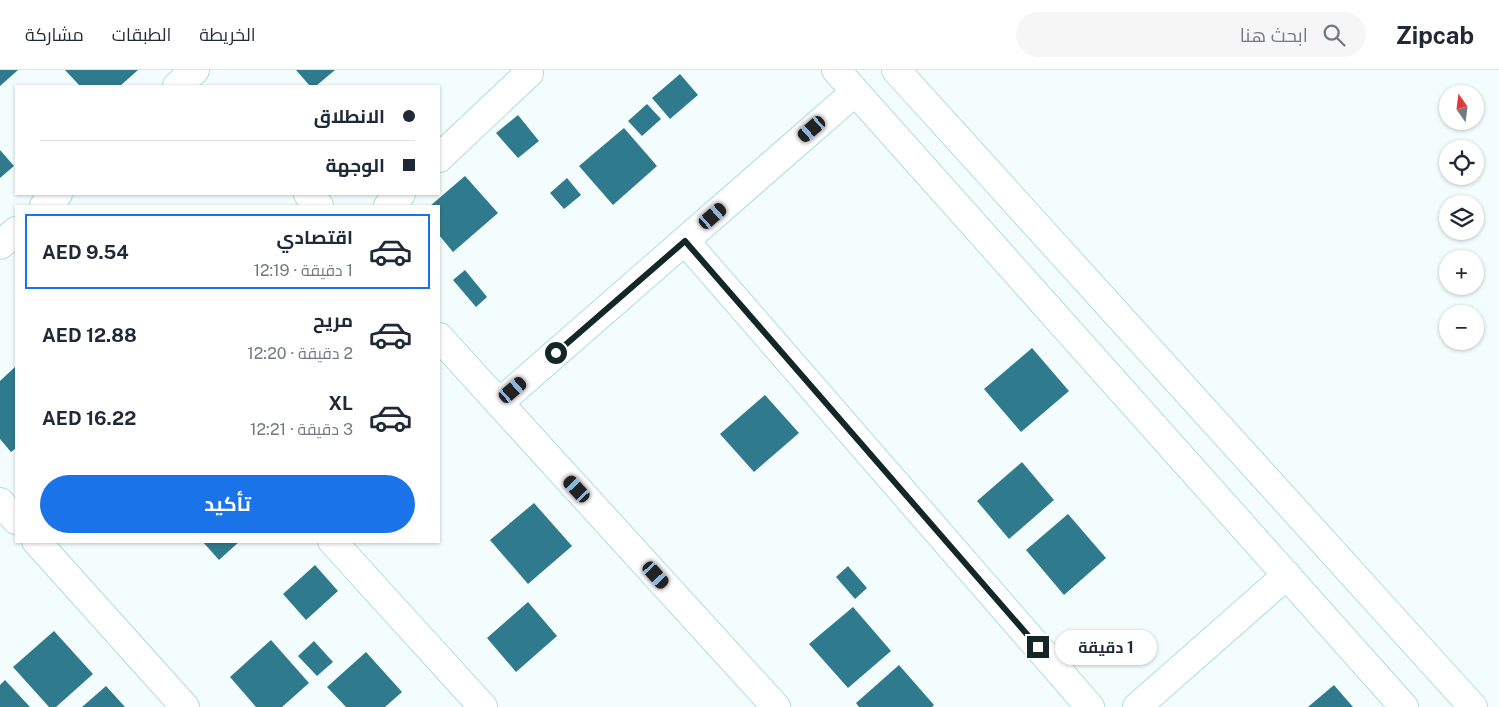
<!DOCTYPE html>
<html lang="ar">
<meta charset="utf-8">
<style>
body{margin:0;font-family:"Public Sans",Cairo,sans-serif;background:#f6f6f7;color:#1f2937;direction:rtl;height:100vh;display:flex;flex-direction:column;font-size:19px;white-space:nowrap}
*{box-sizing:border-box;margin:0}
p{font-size:16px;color:#747a83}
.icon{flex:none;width:28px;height:28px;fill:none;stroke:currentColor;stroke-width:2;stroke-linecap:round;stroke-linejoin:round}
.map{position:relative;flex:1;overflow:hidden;direction:ltr}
.side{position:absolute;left:15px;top:135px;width:425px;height:338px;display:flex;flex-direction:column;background:#fff;border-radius:0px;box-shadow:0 1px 4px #0004;direction:rtl}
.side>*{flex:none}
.banner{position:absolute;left:15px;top:15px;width:425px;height:110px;border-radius:0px;box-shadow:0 1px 4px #0004;direction:rtl;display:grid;align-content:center;height:110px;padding:0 25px;background:#fff}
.needle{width:32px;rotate:346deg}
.buttons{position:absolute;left:1439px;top:15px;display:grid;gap:10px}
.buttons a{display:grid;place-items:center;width:45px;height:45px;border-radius:50%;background:#fff;box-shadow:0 1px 4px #0004;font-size:25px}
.end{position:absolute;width:22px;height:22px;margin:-11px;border:6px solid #142728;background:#fff;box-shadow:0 0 0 2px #fff}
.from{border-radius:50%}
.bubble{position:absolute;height:35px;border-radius:18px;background:#fff;box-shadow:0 1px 4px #0004;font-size:16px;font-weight:700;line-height:35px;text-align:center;direction:rtl}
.car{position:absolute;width:15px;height:30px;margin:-15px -8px;border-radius:6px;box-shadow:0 0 4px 1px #0007;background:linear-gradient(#222 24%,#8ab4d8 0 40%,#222 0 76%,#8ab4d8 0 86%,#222 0)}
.banner b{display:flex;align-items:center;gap:18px;height:48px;font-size:19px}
.banner b+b{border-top:1px solid #e0e1e3}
.banner i{width:12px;height:12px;background:#1f2937}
ul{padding:9px 0 0;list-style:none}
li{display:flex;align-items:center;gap:15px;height:75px;margin:0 10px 8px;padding:0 15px;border:2px solid transparent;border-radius:0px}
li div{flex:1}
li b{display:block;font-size:19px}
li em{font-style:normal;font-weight:700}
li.on{border-color:#1a73e8}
li>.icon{width:45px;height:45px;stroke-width:1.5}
.primary-button{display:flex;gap:10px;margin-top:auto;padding:10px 25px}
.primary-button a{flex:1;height:58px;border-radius:30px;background:#1a73e8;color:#fff;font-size:20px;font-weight:700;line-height:58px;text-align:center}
header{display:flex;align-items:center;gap:30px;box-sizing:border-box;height:70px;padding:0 25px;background:#fff;border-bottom:1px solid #e0e1e3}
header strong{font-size:24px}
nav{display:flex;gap:28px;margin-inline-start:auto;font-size:18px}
.search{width:350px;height:45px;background:#f6f6f7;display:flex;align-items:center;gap:12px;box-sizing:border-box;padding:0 18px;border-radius:28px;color:#747a83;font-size:19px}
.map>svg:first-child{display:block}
</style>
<header>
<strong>Zipcab</strong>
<div class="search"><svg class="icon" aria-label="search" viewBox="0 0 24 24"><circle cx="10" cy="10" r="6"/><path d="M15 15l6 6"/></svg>ابحث هنا</div>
<nav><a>الخريطة</a><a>الطبقات</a><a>مشاركة</a></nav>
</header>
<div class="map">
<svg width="1499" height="637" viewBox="0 0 1499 637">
<rect width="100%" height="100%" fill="#f4fdfd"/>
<g fill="#307a8e">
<polygon points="0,0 18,0 0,16"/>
<polygon points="65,0 138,0 120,16 80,16"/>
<polygon points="296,0 335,0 316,16 310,16"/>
<polygon points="680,4 698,25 670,49 652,28"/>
<polygon points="647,34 661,49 642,66 628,51"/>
<polygon points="518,45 539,71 518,88 496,63"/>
<polygon points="624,58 657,96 613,135 579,96"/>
<polygon points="0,80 14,96 0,108"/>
<polygon points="465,106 498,143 453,182 439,165 439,136 430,136"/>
<polygon points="567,108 581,125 564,139 550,123"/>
<polygon points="465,200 487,227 476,237 453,210"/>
<polygon points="1032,278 1069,321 1021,362 984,319"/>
<polygon points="16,296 16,378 11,382 0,369 0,311"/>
<polygon points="765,325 799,363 754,402 720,364"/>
<polygon points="1022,392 1054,430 1009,469 977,431"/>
<polygon points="534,433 572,476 528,514 490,470"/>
<polygon points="1068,444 1106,488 1064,525 1026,480"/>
<polygon points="202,471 240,471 219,490"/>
<polygon points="315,495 338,521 306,550 283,524"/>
<polygon points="848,496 867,518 855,529 836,507"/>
<polygon points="528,532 557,566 516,602 487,568"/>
<polygon points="853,537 891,581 848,618 809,574"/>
<polygon points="54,561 93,604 56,637 49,637 13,597"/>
<polygon points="271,570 309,613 282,637 256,637 230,607"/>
<polygon points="314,571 333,592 317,606 298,586"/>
<polygon points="366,582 402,622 385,637 346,637 327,617"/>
<polygon points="899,595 934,635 932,637 859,637 856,633"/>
<polygon points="5,610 30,637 0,637 0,615"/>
<polygon points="1334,615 1353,637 1308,637"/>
<polygon points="106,616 125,637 82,637"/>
</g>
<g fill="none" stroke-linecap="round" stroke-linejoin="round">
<g stroke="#aedede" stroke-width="30">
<g id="minor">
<polyline points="836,0 1404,637"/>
<polyline points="896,0 1473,637"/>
<polyline points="177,16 195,0"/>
<polyline points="439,88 529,3"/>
<polyline points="308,124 319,136"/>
<polyline points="44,136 58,124"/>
<polyline points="388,136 401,124"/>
<polyline points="685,171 1090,637"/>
<polyline points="0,175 16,161"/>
<polyline points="439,267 776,637"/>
<polyline points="499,333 855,22"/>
<polyline points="0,432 16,450"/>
<polyline points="36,471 185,637"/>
<polyline points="332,471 483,637"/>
<polyline points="1137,637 1287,505"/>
</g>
</g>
<use href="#minor" stroke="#fff" stroke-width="28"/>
</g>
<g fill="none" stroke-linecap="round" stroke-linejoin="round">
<polyline stroke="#142728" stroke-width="6" points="556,283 685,171 1038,577"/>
</g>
</svg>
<div class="buttons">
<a><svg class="needle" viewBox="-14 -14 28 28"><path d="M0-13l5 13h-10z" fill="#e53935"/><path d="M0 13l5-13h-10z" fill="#747a83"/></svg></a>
<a><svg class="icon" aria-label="locate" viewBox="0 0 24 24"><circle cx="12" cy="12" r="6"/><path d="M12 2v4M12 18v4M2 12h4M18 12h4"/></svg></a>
<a><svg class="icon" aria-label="layers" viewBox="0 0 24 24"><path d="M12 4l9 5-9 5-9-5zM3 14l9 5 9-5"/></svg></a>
<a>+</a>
<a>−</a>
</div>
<i class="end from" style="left:556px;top:283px"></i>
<i class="end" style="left:1038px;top:577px"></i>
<div class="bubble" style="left:1055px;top:560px;width:102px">1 دقيقة</div>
<i class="car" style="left:812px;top:59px;rotate:229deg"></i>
<i class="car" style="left:713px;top:146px;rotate:49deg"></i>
<i class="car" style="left:513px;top:320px;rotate:49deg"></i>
<i class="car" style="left:577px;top:419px;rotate:317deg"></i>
<i class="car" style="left:656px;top:505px;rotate:138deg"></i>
<div class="banner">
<b><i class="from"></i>الانطلاق</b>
<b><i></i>الوجهة</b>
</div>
<section class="side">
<ul>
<li class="on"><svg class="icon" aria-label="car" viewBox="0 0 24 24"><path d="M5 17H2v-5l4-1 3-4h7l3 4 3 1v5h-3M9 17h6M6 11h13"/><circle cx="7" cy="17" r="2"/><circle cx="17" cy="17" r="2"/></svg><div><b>اقتصادي</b><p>1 دقيقة · 12:19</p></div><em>AED 9.54</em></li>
<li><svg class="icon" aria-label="car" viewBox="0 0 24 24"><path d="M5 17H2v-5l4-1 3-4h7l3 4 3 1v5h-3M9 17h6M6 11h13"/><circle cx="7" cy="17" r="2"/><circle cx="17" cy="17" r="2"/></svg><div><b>مريح</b><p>2 دقيقة · 12:20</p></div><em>AED 12.88</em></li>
<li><svg class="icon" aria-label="car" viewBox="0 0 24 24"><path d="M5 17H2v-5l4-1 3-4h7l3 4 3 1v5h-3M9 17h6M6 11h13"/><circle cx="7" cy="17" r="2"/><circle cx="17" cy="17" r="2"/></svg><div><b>XL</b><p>3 دقيقة · 12:21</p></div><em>AED 16.22</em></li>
</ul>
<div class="primary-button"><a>تأكيد</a></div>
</section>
</div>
